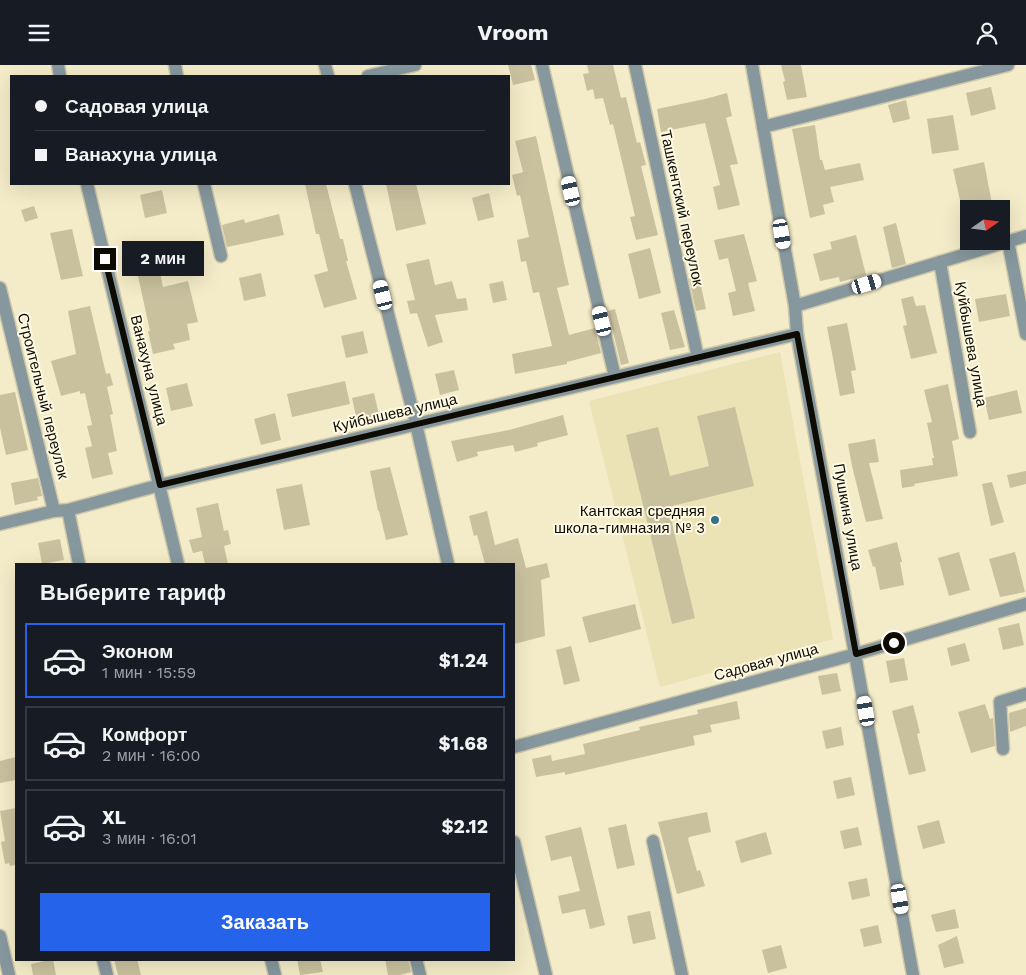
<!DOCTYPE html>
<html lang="ru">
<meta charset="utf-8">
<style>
body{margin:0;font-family:"Work Sans",sans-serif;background:#20242c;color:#f1f3f6;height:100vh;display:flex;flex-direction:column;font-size:19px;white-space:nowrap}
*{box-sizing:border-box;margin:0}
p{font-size:16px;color:#9ea1a6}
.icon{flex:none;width:28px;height:28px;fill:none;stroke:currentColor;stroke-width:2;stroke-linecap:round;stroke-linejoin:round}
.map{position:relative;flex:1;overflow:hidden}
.panel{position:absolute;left:15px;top:498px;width:500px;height:398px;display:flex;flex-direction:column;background:#171b24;border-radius:0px;box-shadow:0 5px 20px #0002}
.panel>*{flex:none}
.banner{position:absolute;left:10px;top:10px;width:500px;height:110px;border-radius:0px;box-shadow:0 5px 20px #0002;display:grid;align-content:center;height:110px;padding:0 25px;background:#171b24}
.needle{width:32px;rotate:76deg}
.buttons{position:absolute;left:960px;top:135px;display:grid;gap:10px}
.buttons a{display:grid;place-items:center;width:50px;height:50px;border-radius:0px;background:#171b24;box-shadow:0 5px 20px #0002;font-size:25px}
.end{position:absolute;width:22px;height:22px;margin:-11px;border:6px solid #0e0b02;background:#fff;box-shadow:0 0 0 2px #fff}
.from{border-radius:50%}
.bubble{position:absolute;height:35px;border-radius:0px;background:#171b24;box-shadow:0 5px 20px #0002;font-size:16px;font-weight:700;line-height:35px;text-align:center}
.car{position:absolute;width:15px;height:30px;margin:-15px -8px;border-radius:6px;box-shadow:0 0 4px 1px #0007;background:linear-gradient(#fff 24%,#345 0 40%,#fff 0 76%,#345 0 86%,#fff 0)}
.banner b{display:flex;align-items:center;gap:18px;height:48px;font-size:19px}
.banner b+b{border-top:1px solid #363941}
.banner i{width:12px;height:12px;background:#f1f3f6}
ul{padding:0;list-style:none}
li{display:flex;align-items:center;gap:15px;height:75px;margin:0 10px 8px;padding:0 15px;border:2px solid #363941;border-radius:0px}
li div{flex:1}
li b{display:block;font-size:19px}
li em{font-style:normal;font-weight:700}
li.active{border-color:#2563eb}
li>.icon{width:45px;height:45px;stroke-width:1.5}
h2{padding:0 25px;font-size:22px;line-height:60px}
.action{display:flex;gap:10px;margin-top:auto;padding:10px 25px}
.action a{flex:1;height:58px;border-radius:0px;background:#2563eb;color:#fff;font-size:20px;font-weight:700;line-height:58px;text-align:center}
header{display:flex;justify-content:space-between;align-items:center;height:65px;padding:0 25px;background:#171b24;font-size:22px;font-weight:700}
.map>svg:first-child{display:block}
</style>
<header><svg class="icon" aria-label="menu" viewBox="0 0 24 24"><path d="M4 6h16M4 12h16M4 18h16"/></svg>Vroom<svg class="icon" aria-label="person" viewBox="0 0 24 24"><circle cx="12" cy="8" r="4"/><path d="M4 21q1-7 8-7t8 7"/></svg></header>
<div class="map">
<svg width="1026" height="910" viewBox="0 0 1026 910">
<rect width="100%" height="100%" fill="#f4ecc8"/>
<polygon fill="#ebe2b6" points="780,287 833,574 660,622 589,336"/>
<g fill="#c9c19e">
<polygon points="508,0 531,0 535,15 513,20"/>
<polygon points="587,0 613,0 621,33 626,32 637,78 640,77 646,100 641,101 658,170 636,175 630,152 635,151 613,59 610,60 603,33 595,34 593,24 587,26 583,9 589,8"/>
<polygon points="781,0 801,0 807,32 787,35 783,17 785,16"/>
<polygon points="991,22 996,44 971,51 966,28"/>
<polygon points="727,28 732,51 726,53 738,99 730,100 740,140 718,145 713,122 720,120 705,58 661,67 657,44 705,34"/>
<polygon points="906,35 910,54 893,58 888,40"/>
<polygon points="953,50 959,85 932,89 927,54"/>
<polygon points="815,60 820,95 822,95 825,105 860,98 864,115 830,122 834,137 823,140 825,149 810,153 792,64"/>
<polygon points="536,71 569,220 557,223 569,270 595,263 601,288 567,297 567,299 515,309 512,289 552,281 539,227 533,228 526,196 521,197 517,175 529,172 520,130 517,131 512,110 523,107 515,76"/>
<polygon points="984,97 993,144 962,144 953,104"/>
<polygon points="305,119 326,119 340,174 343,174 348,196 346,196 357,234 324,243 314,210 328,206 319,169 316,169"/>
<polygon points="386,119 416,119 426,159 396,166"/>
<polygon points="162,125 167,148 145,153 140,130"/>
<polygon points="489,128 494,152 478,156 472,133"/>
<polygon points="34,141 38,153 25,157 21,145"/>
<polygon points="279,149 284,170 227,182 222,160 244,154 245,158"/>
<polygon points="896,158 906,199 892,203 883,162"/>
<polygon points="72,164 83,211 61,215 50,168"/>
<polygon points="744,169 757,216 748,218 755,246 733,251 728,228 736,226 728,193 719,195 714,175"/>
<polygon points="856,170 866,210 840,217 839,212 820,216 813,189 832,184 830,177"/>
<polygon points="650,183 661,228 639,234 628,189"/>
<polygon points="156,188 163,222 188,216 198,257 187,259 190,275 173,279 175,284 153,289 148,266 150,266 134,193"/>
<polygon points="429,194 435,220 452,216 457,234 466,233 468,245 435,250 443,277 428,282 417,248 410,249 407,236 415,235 406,199"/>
<polygon points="261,208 266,231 244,236 239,213"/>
<polygon points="699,212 706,244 696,246 689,214"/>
<polygon points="503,216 507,235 493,238 489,219"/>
<polygon points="1006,229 1010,251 979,257 975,234"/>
<polygon points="913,231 916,241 925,240 937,288 911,294 903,261 907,260 901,234"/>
<polygon points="90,241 106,309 110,308 113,320 107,322 113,349 110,350 117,386 108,388 113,409 92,414 85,383 92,381 87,361 92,360 85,328 80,329 80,326 61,331 51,296 76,289 68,246"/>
<polygon points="615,244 629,298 621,300 608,246"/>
<polygon points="674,245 685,282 670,285 661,248"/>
<polygon points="847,258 856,305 851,306 855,328 840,331 827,262"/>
<polygon points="363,266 368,288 346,293 341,271"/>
<polygon points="454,305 459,325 440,330 435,309"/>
<polygon points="345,316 350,339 292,352 287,329"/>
<polygon points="187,318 193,341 171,346 166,323"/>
<polygon points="948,319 959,374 952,376 958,411 914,419 915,421 902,423 900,405 933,400 932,393 934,393 927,358 932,357 924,325"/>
<polygon points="1017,325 1022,348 989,355 984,333"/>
<polygon points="15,327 28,385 6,390 0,363 0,330"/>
<polygon points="374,328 379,350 357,356 352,333"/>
<polygon points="735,342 754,421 668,442 695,553 672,559 626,370 658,362 670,411 709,401 697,351"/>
<polygon points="275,348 281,375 261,380 254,354"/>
<polygon points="563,350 568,370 537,378 538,381 515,387 513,380 477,387 478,391 457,397 451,376 509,365"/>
<polygon points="875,374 879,397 869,398 883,454 866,457 852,401 848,379"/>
<polygon points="390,402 408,470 386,475 379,446 378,446 370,406"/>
<polygon points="1026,406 1026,419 1010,423 1007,410"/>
<polygon points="38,413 42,431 37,432 38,435 15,440 11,418"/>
<polygon points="992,417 1004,457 991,461 982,419"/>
<polygon points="302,419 310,460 284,465 276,424"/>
<polygon points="218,438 224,466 228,465 231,479 224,481 228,499 205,499 202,486 193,488 189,475 202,472 196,443"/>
<polygon points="487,446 495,480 518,473 526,503 547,498 550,512 541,515 545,571 514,579 514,499 485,499 477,470 474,471 469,451"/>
<polygon points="60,474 64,495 42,499 38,478"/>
<polygon points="897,477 902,497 900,497 904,520 880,525 875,501 873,502 868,485"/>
<polygon points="959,487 970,525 949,531 938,493"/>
<polygon points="1015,487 1025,527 1000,532 989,494"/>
<polygon points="635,539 641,564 589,578 582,552"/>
<polygon points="1019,558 1024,580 1003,585 998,563"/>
<polygon points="965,578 970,596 951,601 947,583"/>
<polygon points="571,581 580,616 564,620 556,585"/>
<polygon points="904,593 908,615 890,618 886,596"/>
<polygon points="837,608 841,626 822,630 818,611"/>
<polygon points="737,636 740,654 710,660 712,667 693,671 695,680 565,710 565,707 536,712 532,694 551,690 552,696 585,689 583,679 640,665 639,662 698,649 697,645"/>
<polygon points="985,639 990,654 993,653 995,681 971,688 958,647"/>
<polygon points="913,640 920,668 917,669 926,706 909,710 892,646"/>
<polygon points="1026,643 1026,661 1010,667 1009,648"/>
<polygon points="841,662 844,680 826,684 822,666"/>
<polygon points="16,692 16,715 0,718 0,696"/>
<polygon points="851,712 855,730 837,734 833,716"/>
<polygon points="16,743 16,800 10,801 9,798 5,799 1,777 5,776 0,746"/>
<polygon points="707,747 711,767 689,772 688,774 697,806 700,805 705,821 677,829 658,757"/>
<polygon points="939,755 945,778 923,784 917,761"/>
<polygon points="626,759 635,800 617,804 608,763"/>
<polygon points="581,762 605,860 590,864 585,844 562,849 558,831 580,826 571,791 551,796 545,771"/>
<polygon points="858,762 862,780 844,784 840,766"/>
<polygon points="766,767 772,789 741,798 735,776"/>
<polygon points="867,813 870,831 852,835 848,817"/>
<polygon points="955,844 959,863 936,867 931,850"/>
<polygon points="650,846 656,874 633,879 627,851"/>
<polygon points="878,860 882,878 864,882 860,864"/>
<polygon points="957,871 964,898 944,903 938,880"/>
<polygon points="781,880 787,903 768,908 762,885"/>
<polygon points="53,894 56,910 33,910 31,899"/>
<polygon points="114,894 137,894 141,910 118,910"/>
<polygon points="297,894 320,894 323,907 300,910"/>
<polygon points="385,894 408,894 411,907 400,910 388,910"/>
</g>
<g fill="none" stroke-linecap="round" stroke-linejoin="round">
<g stroke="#cfc8a8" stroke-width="15">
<g id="minor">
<polyline points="58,0 60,11"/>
<polyline points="175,0 177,11"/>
<polyline points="325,0 328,11"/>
<polyline points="542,0 615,312"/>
<polyline points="635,0 698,293"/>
<polyline points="752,0 795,241 797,269 913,910"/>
<polyline points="368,11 415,0"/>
<polyline points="763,62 1008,0"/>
<polyline points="87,119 178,499"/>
<polyline points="204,119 221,191"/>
<polyline points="355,119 416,359 448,499"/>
<polyline points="1008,176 1026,269"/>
<polyline points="940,197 970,367"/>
<polyline points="0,223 54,446"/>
<polyline points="795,241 1026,171"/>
<polyline points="68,445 79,499"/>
<polyline points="0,459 54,446 68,445 160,420 797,269"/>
<polyline points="514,682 856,589 1026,539"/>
<polyline points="1003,684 1000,637 1026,629"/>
<polyline points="653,776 682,910"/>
<polyline points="514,777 546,910"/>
<polyline points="0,871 9,910"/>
<polyline points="103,894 107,910"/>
<polyline points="271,894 275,910"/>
<polyline points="416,894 420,910"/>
</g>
</g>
<use href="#minor" stroke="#86979e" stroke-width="12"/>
</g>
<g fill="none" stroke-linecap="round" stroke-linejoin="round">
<polyline stroke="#0e0b02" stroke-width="6" points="105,194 160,420 797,269 856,589 894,578"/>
</g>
<circle fill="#357288" stroke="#fef9e3" stroke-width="2" cx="715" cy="455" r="5"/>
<g text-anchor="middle" stroke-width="4" stroke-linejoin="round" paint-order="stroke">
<g font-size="15" fill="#0e0b02" stroke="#fef9e3">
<text transform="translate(682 143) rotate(78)" y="5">Ташкентский переулок</text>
<text transform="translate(971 279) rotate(80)" y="5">Куйбышева улица</text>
<text transform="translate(149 305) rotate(76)" y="5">Ванахуна улица</text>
<text transform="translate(43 331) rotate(76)" y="5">Строительный переулок</text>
<text transform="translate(395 348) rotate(-13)" y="5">Куйбышева улица</text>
<text transform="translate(848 452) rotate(80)" y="5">Пушкина улица</text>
<text transform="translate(766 597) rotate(-15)" y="5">Садовая улица</text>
</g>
<g font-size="15" fill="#0e0b02" stroke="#fef9e3" text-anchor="end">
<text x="705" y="451">Кантская средняя<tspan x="705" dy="17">школа-гимназия № 3</tspan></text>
</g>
</g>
</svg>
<div class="buttons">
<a><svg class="needle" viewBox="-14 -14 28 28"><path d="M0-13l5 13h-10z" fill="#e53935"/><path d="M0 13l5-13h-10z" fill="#9ea1a6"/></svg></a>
</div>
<i class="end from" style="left:894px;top:578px"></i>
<i class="end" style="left:105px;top:194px"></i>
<div class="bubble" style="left:122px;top:176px;width:82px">2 мин</div>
<i class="car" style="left:571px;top:126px;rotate:347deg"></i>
<i class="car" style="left:782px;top:169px;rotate:170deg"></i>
<i class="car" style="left:867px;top:219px;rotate:73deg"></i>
<i class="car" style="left:383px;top:230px;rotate:346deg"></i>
<i class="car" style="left:602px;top:256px;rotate:346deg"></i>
<i class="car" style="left:866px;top:646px;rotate:350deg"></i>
<i class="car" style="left:900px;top:834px;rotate:170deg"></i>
<div class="banner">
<b><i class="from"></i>Садовая улица</b>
<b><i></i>Ванахуна улица</b>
</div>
<section class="panel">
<h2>Выберите тариф</h2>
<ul>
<li class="active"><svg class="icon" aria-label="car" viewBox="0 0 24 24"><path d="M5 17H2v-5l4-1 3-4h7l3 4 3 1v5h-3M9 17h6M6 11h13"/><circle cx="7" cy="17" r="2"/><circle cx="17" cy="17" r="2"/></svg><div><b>Эконом</b><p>1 мин · 15:59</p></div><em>$1.24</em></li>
<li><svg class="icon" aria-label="car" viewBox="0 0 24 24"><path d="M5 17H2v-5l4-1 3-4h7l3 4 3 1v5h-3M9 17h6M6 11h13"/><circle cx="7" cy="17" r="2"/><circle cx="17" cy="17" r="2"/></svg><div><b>Комфорт</b><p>2 мин · 16:00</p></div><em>$1.68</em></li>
<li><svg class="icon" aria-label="car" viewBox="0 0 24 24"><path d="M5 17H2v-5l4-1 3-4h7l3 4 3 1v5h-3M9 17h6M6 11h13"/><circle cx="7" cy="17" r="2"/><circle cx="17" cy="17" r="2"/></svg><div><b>XL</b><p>3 мин · 16:01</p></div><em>$2.12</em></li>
</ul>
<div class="action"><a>Заказать</a></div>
</section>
</div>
